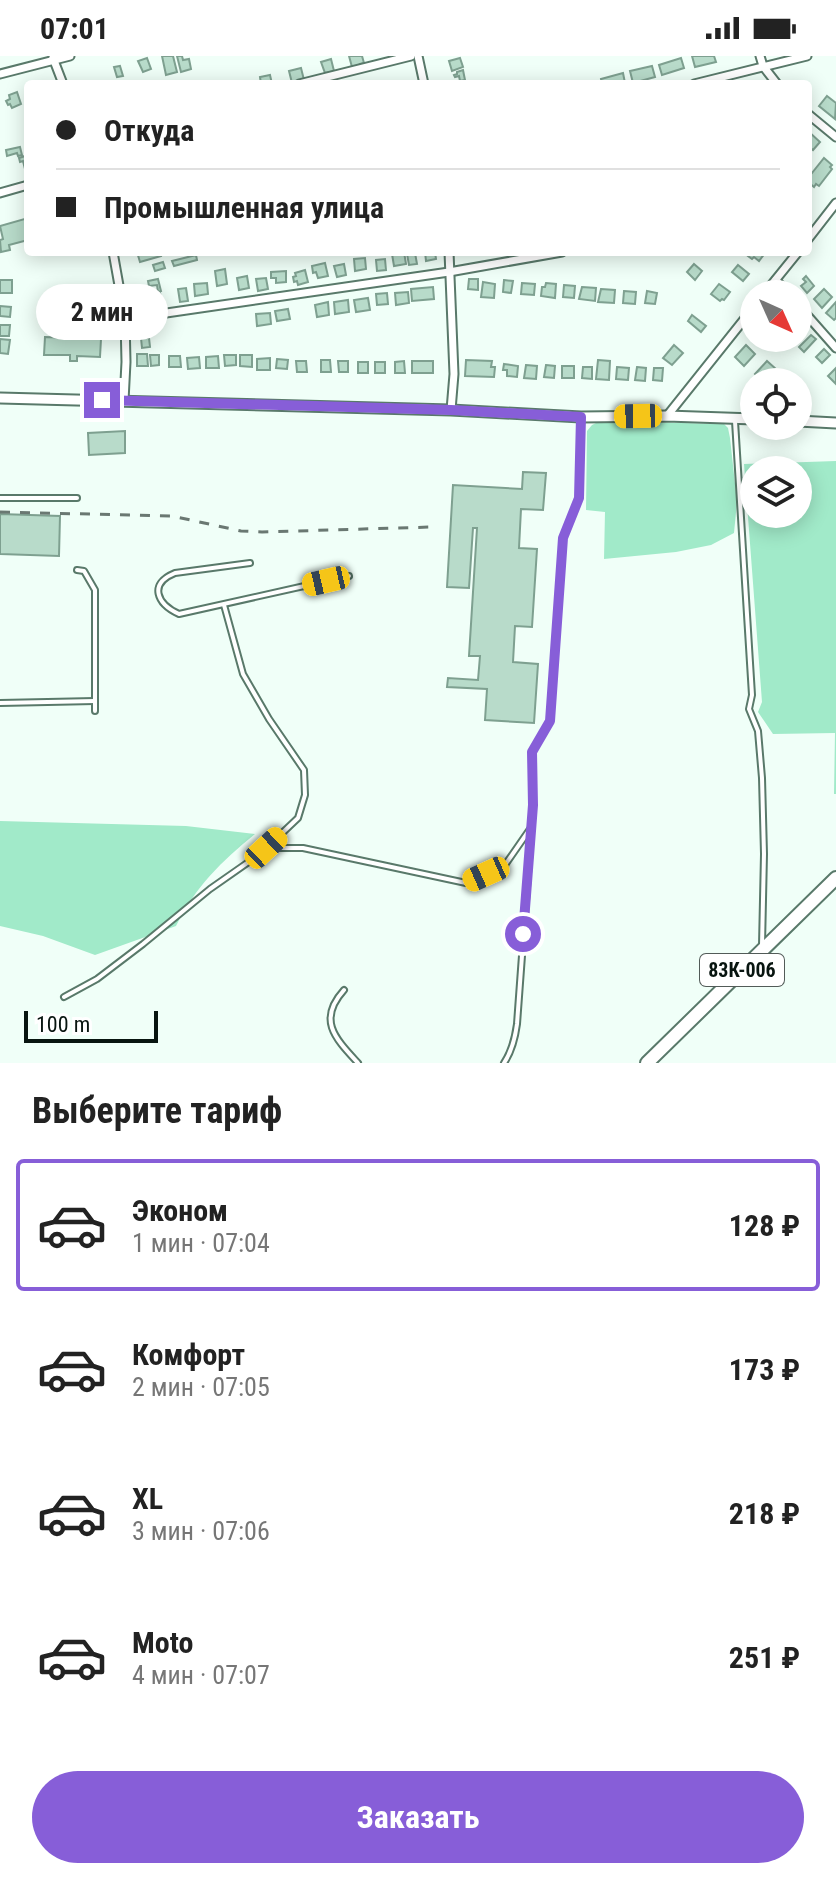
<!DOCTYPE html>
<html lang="ru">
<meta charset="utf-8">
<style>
body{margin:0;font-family:"Roboto Condensed",sans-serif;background:#f6f6f6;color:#222;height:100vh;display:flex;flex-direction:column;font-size:30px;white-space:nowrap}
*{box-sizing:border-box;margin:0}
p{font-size:26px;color:#767676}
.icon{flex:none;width:44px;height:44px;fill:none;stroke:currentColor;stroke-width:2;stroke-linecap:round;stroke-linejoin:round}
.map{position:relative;height:1007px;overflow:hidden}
.side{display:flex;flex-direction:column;background:#fff;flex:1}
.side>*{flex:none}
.hud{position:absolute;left:24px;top:24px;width:788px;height:176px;border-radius:8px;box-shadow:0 4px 20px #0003;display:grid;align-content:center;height:176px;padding:0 32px;background:#fff}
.needle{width:52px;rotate:135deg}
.fabs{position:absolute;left:740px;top:224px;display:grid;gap:16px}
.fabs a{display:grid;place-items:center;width:72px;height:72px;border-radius:50%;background:#fff;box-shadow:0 4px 20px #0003;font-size:40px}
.scale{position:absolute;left:24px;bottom:20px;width:134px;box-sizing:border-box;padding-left:8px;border:4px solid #081510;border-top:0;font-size:22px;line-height:28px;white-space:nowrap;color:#081510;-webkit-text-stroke:6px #fff;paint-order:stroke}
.end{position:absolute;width:36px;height:36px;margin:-18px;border:10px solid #875ed8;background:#fff;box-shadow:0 0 0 4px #fff}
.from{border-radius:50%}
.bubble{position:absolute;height:56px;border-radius:28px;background:#fff;box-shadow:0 4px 20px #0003;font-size:26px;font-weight:700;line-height:56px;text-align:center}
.car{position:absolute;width:24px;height:48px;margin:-24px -12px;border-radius:10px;box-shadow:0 0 6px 2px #0007;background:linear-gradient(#f5c518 24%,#345 0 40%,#f5c518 0 76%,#345 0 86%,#f5c518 0)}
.hud b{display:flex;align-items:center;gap:28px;height:76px;font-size:30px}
.hud b+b{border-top:2px solid #e0e0e0}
.hud i{width:20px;height:20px;background:#222}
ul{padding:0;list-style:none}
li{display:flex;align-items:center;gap:24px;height:132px;margin:0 16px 12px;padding:0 16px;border:4px solid transparent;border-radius:8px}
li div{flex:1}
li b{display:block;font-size:30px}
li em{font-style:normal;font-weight:700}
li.active{border-color:#875ed8}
li>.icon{width:72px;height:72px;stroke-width:1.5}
h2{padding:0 32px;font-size:36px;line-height:96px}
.action{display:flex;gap:16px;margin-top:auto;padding:16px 32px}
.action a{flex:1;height:92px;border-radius:48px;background:#875ed8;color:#fff;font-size:32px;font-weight:700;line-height:92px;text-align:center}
.status{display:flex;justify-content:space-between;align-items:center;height:56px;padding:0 40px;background:#fff;direction:ltr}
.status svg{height:22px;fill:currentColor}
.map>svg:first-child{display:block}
</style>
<div class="status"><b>07:01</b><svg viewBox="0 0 49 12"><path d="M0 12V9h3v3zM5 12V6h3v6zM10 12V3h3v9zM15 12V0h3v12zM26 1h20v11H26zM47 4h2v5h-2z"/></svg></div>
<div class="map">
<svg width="836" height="1007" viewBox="0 0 836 1007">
<rect width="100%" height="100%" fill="#f0fff8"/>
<g fill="#a1eac9" fill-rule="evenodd">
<polygon points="600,365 724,368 728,372 730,382 737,446 734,477 711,489 676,496 604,503 605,456 586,454 587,375 592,369"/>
<path d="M836,405V738H834L835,677L773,678L758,656L762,646L744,408ZM754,414H798V458H754Z"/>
<path d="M0,765L186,770L255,778C221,806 196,830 176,870L95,899L43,880L0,870Z"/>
</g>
<g fill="#b8dbca" stroke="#7ea090" stroke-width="2">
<polygon points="162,0 173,0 177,16 166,19"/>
<polygon points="177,0 182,0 183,4 189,3 191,13 181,16"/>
<polygon points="349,0 362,0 364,7 360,8 361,11 352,11"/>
<polygon points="692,0 714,0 716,6 695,11"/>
<polygon points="147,2 151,13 143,16 138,5"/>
<polygon points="460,2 463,11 452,15 449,5"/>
<polygon points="681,2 684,12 662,19 659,9"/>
<polygon points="331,3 334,15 325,17 321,6"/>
<polygon points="120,10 123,20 117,21 114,11"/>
<polygon points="652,10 655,21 633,27 630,15"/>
<polygon points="301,12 304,24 292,27 289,15"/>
<polygon points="463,14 465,24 460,25 459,20 455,21 454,19 457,18 457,16"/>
<polygon points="623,17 625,27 602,28 601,23"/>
<polygon points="270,19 272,28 261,28 260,21"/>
<polygon points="17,36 21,48 12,52 10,48 8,49 6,45 10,43 9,39"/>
<polygon points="827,40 836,47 835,63 819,50"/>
<polygon points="808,75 820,86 813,94 808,90"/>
<polygon points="20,91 22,99 18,100 17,97 7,100 6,94"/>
<polygon points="28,99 28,112 25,113 23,105 20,106 19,102"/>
<polygon points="824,102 832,109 830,111 832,113 819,130 816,128 814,131 808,126 808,122"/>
<polygon points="28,162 28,184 9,189 10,194 1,196 0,184 3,183 0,170"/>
<polygon points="137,196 160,196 161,200 140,206"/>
<polygon points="404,196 406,208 394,210 392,198"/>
<polygon points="425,196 435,196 436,203 426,205"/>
<polygon points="751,196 763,196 765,197 759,205 754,201 752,203 748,200"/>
<polygon points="415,197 417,208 409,209 407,198"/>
<polygon points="196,199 197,204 174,210 172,205"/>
<polygon points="365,202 366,213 355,215 354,203"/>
<polygon points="385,203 386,214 377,215 376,204"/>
<polygon points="163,206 165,212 155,215 153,209"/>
<polygon points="325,207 328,220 318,222 316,216 313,217 312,210"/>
<polygon points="344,208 346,219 337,221 334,210"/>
<polygon points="694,208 702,215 695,224 687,216"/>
<polygon points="738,209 749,218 743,225 732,216"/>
<polygon points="225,213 227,228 217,230 215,215"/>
<polygon points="305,214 308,226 298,229 297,225 294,226 293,221 296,220 295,217"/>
<polygon points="286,215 286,226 276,227 276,222 271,222 271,216"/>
<polygon points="247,220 249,232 239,234 237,222"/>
<polygon points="806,220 814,230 807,237 801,230 806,226 803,223"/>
<polygon points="266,222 268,233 258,235 256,223"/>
<polygon points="158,223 161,235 158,236 157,229 149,230 148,225"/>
<polygon points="469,223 478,223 478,234 468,233"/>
<rect x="0" y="224" width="12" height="13"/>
<polygon points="504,224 513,225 511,237 503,236"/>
<polygon points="483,226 495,228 494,242 481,241"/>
<polygon points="207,227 208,238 195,240 194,228"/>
<polygon points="522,227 535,228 534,239 521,238"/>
<polygon points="546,227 556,228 555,242 541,240 542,231 545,231"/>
<polygon points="719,228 730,236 724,244 722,243 720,245 711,238"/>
<polygon points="564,229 575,230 574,242 563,241"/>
<polygon points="433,231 434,243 412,245 411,233"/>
<polygon points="582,231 596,232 595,245 579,243"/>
<polygon points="186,232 188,245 180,246 178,233"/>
<polygon points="601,233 615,234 614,247 598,246"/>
<polygon points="824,233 832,241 822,252 814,243"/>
<polygon points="624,235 636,236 635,248 623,247"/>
<polygon points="647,235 657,237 655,248 645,247"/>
<polygon points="408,236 409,247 396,249 395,237"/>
<polygon points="160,237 163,249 153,251 150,239"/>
<polygon points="387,237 388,248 377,249 376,238"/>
<polygon points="368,242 370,254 356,256 354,244"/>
<polygon points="348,244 349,256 335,258 334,246"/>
<polygon points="328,246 329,259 317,261 315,249"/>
<polygon points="836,246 836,262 834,264 826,257"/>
<polygon points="0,250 11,251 10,261 0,260"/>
<polygon points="288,253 290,263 277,265 275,255"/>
<polygon points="270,257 271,268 257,270 256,258"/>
<polygon points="692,259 706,270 701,276 688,265"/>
<polygon points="799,266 806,274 800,280 798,278"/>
<polygon points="0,269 10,269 9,280 0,280"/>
<polygon points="811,279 816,283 804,296 799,291"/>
<polygon points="45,281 101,283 100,301 77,300 77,305 70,305 70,299 44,299"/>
<polygon points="141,282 149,282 150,291 142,292"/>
<polygon points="0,283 10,284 8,298 0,297"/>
<polygon points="674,289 683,297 672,309 663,302"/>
<polygon points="746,289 755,298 744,310 735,301"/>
<polygon points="824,293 830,299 822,307 816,301"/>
<polygon points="137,298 147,298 148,310 137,310"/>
<polygon points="150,299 159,299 159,309 151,310"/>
<polygon points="224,299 236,299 236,309 225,310"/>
<polygon points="240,299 252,299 252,311 240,310"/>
<polygon points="169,300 180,300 181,311 169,311"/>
<polygon points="218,300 219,312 206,312 206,301"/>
<polygon points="199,301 200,312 188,313 187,302"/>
<polygon points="270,302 270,314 257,314 257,303"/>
<polygon points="277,303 288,304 287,313 276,312"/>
<polygon points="321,304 330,304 331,316 321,316"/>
<polygon points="466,304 492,305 491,311 495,311 494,321 465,320"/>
<polygon points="598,304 610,305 609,324 596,323"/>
<polygon points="296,305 306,305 307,316 297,316"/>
<polygon points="338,305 348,305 348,316 339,316"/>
<polygon points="404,305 405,317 395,317 395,306"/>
<rect x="412" y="305" width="21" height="12"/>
<polygon points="767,305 776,313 764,326 755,318"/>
<rect x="358" y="306" width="10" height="11"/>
<rect x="375" y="306" width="10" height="11"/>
<polygon points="504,308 518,310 517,321 507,320 507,314 503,314"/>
<polygon points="526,309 537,310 536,323 524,322"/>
<polygon points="546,309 555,310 554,322 544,321"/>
<rect x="562" y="310" width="12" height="12"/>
<polygon points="583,311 592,311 592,323 582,322"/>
<polygon points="617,311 629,312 628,324 616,323"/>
<polygon points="637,311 646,312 645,325 635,324"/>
<polygon points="654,312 663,312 662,325 653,324"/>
<polygon points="836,312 836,328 828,320"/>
<polygon points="125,375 125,397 89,399 88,377"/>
<polygon points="523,416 546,417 543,454 521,453 519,492 537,493 532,571 515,570 513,606 538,608 534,667 485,664 487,633 447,631 448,622 478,624 480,600 469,600 477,472 473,472 469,532 447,531 453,429 522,433"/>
<polygon points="0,458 60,460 59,500 0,498"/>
</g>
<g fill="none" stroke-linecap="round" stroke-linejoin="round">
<g stroke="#59796a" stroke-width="8">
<g id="service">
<polyline points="735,365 752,639 749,653 758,675 762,722 764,798 762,889"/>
<polyline points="0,442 77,442"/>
<path d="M250,507L175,517C148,528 157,548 179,558L349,520"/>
<polyline points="77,514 84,515 95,534 95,655"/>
<polyline points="0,647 95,645"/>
<polyline points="266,792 303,792 466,827 505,809 530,773"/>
<path d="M344,934C317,964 335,982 358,1007"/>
<polyline points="64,941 97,923 143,888 210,833 260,798 298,762 305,739 304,714 269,663 243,618 224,549"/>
<path d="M504,1007C512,995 515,983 517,968L533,749L532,696L550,665L563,482L579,442L581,364"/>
</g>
</g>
<g stroke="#59796a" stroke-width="11">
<g id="minor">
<polyline points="418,0 424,28"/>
<polyline points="760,0 763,10 777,28"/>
<polyline points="53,2 63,28"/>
<polyline points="0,18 70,0"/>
<polyline points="299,28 411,0"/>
<polyline points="694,28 807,0"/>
<polyline points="808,58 836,81"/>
<polyline points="0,137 28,129"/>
<polyline points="808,183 836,147"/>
<polyline points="113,196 125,263 126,306 124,345"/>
<polyline points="449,196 454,318 451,354"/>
<polyline points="776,224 788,238"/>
<polyline points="764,238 798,196"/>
<polyline points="798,249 836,292"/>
<polyline points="125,263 449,216 562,196"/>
<polyline points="667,360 754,251"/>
</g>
</g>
<g stroke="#59796a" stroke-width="13">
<g id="tertiary">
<polyline points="0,342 451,354 581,361 667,360 754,363"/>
<polyline points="798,365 836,367"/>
</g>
</g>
<g stroke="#59796a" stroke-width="16">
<polyline id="primary" points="647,1007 836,822"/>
</g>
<use href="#service" stroke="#fff" stroke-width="4"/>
<use href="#minor" stroke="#fff" stroke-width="7"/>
<use href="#tertiary" stroke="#fff" stroke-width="9"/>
<use href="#primary" stroke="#fff" stroke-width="12"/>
<polyline stroke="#6a7872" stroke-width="3" stroke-dasharray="10 10" stroke-linecap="butt" points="0,456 172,460 241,475 262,476 431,471"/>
</g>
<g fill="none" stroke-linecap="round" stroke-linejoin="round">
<polyline stroke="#875ed8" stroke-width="10" points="102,344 451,354 581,361 579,442 563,482 550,665 532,696 533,749 523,878"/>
</g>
<g text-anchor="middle" stroke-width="6" stroke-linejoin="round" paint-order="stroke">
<rect fill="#fff" stroke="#525b58" stroke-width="2" x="700" y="898" width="84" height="32" rx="6"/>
<g font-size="20" font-weight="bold" fill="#081510">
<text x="742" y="921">83К-006</text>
</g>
</g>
</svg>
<div class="fabs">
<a><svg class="needle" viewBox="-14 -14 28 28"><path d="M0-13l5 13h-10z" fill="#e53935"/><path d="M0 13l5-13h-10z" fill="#767676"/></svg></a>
<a><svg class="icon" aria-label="locate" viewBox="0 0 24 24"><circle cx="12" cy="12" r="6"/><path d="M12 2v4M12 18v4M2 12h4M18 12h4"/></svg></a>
<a><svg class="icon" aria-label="layers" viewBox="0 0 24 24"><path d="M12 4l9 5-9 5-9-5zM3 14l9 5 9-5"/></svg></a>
</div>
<div class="scale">100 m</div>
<i class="end from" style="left:523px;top:878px"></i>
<i class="end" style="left:102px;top:344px"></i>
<div class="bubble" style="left:36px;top:228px;width:132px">2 мин</div>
<i class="car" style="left:638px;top:360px;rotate:269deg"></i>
<i class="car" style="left:326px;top:525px;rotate:257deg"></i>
<i class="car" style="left:266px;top:792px;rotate:47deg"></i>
<i class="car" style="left:486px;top:818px;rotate:246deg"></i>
<div class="hud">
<b><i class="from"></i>Откуда</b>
<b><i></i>Промышленная улица</b>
</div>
</div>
<section class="side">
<h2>Выберите тариф</h2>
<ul>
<li class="active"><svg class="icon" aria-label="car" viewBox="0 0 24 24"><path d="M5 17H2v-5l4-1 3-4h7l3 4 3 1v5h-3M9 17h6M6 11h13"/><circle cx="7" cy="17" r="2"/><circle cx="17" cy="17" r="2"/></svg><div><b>Эконом</b><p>1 мин · 07:04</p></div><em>128 ₽</em></li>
<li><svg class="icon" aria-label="car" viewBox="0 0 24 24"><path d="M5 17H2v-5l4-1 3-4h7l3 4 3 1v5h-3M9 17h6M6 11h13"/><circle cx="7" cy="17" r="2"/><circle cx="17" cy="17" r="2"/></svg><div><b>Комфорт</b><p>2 мин · 07:05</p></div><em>173 ₽</em></li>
<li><svg class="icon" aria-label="car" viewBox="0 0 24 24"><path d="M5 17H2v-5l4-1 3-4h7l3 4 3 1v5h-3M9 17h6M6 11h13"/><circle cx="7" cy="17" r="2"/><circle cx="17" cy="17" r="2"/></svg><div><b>XL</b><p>3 мин · 07:06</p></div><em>218 ₽</em></li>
<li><svg class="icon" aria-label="car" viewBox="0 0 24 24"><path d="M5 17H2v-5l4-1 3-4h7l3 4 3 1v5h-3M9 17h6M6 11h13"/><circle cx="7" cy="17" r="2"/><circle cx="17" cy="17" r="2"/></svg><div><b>Moto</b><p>4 мин · 07:07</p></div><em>251 ₽</em></li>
</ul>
<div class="action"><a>Заказать</a></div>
</section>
